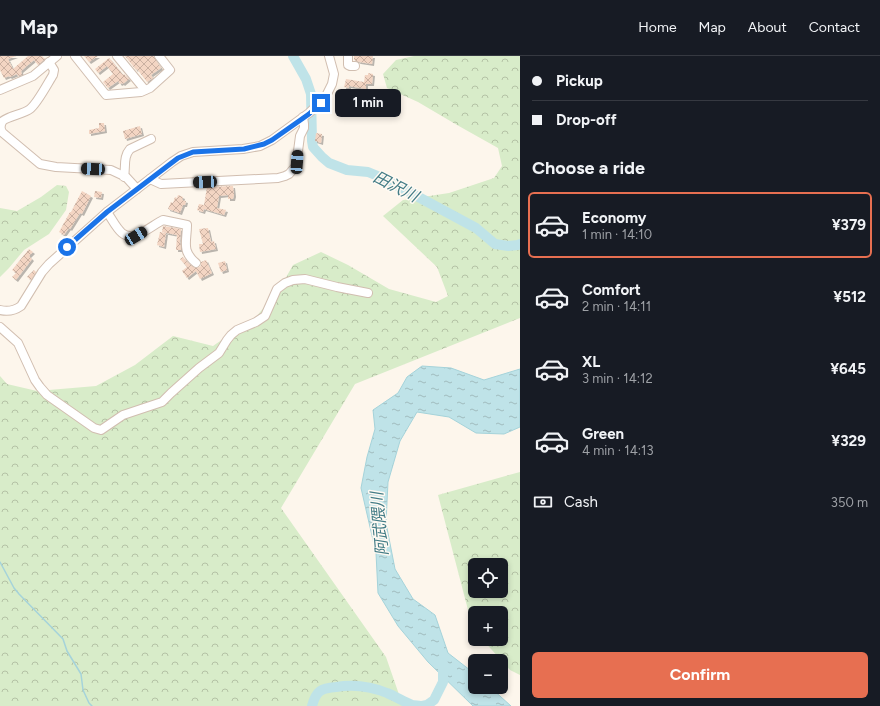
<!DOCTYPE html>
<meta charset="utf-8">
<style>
body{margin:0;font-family:Figtree,"Noto Sans JP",sans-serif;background:#20242c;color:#f1f3f6;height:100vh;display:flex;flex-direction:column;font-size:15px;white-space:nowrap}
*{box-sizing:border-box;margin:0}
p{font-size:13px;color:#9ea1a6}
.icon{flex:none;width:22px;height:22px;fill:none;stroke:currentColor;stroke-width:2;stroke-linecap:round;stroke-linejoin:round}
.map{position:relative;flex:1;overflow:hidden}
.side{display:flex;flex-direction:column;background:#171b24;width:360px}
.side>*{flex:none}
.hud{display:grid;align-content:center;height:88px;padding:0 12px;background:#171b24}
.tools{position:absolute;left:468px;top:502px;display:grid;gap:8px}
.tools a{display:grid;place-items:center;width:40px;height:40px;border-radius:6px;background:#171b24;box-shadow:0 2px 6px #0003;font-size:20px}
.end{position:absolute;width:18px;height:18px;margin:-9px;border:5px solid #1a73e8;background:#fff;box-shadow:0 0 0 2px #fff}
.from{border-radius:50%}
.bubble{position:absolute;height:28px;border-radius:6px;background:#171b24;box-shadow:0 2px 6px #0003;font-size:13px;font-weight:700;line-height:28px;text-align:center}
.car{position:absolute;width:12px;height:24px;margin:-12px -6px;border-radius:5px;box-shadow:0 0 3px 1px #0007;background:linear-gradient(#222 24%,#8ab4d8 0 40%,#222 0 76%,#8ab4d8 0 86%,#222 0)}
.hud b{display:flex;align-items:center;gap:14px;height:38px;font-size:15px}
.hud b+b{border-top:1px solid #363941}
.hud i{width:10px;height:10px;background:#f1f3f6}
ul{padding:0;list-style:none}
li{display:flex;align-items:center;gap:12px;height:66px;margin:0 8px 6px;padding:0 4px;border:2px solid transparent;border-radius:6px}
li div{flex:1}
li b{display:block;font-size:15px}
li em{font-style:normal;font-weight:700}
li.selected{border-color:#e76f51}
li>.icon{width:36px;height:36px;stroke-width:1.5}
h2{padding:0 12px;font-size:18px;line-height:48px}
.pay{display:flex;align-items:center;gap:10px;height:44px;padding:0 12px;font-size:15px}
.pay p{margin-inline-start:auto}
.primary-button{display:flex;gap:8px;margin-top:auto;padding:8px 12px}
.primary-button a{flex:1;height:46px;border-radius:6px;background:#e76f51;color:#fff;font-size:16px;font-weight:700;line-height:46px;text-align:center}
header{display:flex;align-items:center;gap:24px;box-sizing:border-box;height:56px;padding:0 20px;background:#171b24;border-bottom:1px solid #363941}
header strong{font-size:19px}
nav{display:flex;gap:22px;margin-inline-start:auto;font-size:14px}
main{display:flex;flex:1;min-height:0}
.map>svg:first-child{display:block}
</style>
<header>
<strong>Map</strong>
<nav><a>Home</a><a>Map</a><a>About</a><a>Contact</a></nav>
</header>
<main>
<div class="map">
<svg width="520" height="650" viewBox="0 0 520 650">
<defs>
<pattern id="forest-crowns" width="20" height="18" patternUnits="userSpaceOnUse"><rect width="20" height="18" fill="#d8ecc9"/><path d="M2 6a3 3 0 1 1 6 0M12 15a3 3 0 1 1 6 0" fill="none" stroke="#b4c2a5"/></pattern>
<pattern id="water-ripples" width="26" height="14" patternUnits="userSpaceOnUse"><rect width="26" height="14" fill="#bfe3e8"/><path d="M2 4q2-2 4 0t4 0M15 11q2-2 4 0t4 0" fill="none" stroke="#a0bbbe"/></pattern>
<pattern id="building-cross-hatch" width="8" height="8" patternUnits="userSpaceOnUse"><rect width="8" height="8" fill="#f3d5c3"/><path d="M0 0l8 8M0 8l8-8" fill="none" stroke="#cab0a1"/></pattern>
<filter id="shadow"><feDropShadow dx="2" dy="2" stdDeviation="0" flood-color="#0004"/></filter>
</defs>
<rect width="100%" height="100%" fill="#fdf6ec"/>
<g fill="url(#forest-crowns)" fill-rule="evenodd">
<polygon points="414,0 520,0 520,262 355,328 281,452 386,601 403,650 0,650 0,320 7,328 37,335 96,330 135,309 173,280 213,290 233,276 256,261 280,232 293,209 321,196 348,209 389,233 436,246 448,240 437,211 383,160 403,144 449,137 494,122 502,110 498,92 457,69 418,46 387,32 383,18 396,4"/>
<polygon points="57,129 66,130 69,136 66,154 49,178 24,194 9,212 0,221 0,152 17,155 41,141"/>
<path d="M520,416V619L510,614L482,583H501V557H475V576L473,573L438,439ZM475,509H501V535H475Z"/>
</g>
<polygon fill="url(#water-ripples)" stroke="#a5d3da" points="422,310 451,312 484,324 520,313 520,371 504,378 476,377 449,361 417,356 400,385 388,426 386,467 395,513 413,543 435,559 448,597 475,618 475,631 490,631 511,650 473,650 428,606 398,570 378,537 376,497 361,432 367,401 375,373 373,354 398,337 407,321"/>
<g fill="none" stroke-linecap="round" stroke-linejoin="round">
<polyline stroke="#a5d3da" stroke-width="1.5" points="0,506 14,532 19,538 63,583 67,595 81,618 83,634 89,647 92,650"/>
<g stroke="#bfe3e8" stroke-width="10">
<polyline points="293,0 306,23 311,38 312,85 313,91 322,101 329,107 347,114 368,116 385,123 476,172 495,188 508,190 518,189 520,188"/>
<path d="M312,650C316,635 321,632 336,631C354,628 370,630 387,637C395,640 404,646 412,649C415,649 418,650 421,650"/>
<polyline points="422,650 427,649 434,644 443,626 443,607"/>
</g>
</g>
<g fill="url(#building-cross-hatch)" filter="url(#shadow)">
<polygon points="0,0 16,0 8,3 13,13 28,0 42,0 45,3 38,9 34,4 28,9 21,15 22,19 18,20 17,18 10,21 9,20 4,22 0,14"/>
<polygon points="84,0 98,0 89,6"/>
<polygon points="125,0 154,0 155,3 161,12 151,19 153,22 147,26 137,13 136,14"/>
<polygon points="354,0 373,0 372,8 359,6 354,4"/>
<polygon points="109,2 111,4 123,19 124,18 129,23 123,28 122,27 120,28 118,25 108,32 103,26 113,18 107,10 98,17 95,13"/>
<polygon points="368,17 373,18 372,28 366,28 366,33 349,30 349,32 344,31 346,23 364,26 365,19 368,19"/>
<polygon points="349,40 350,50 342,51 341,41"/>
<polygon points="99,67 104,67 105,75 89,78 89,74 99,72"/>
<polygon points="140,70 142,78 125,83 123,75"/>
<polygon points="316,77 322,78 321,87 315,85"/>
<polygon points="233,130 234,139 233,143 228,143 228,139 219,140 217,152 226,154 224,159 204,153 203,156 197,154 199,148 204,149 207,131"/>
<polygon points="82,135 91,140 82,158 80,157 70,173 69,172 64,179 59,176 70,156 71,156"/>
<polygon points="95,135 102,136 101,142 94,141"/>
<polygon points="178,139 183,141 182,144 186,145 185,149 183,149 180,157 168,153 171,146 173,147 175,141 177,142"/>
<polygon points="163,170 181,173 180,185 181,194 176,194 177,179 162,176"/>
<polygon points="208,172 211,186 214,185 216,193 200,196 199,188 203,188 199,173"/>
<polygon points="160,176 166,177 164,191 157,189"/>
<polygon points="29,193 33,196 29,200 32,203 16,224 12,221 16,217 12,214"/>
<polygon points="183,201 188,207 195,212 200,211 201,209 201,206 206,204 212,217 200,223 196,215 187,222 182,215 187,211 180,203"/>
<polygon points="225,205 227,214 221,216 218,207"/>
<polygon points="34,214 36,216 31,224 27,221"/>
</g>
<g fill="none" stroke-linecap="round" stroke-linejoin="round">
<g stroke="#d1beb0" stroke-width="10">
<g id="minor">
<polyline points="75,0 106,39 141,36 150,32 170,14 159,0"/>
<polyline points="117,0 145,34"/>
<polyline points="348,0 348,9 350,10 355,10"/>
<path d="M49,6L54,14L53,19C48,27 37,48 30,53C24,58 5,61 2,66C0,70 0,74 3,77L40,108L56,111L111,114L126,121L137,133"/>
<polyline points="0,34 33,20 57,0"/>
<path d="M124,121C126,110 123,101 130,93L151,83"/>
<polyline points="150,123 161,128 278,122 285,120 289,118 296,110 300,80 304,72 304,68 303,61"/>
<path d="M107,156C112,163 116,172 122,177C134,187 152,169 163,164L187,169C187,185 181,195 196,207"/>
<path d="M0,254C8,256 14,255 21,250L42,216L49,208L107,156L172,106L181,100L193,96L243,93L260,90L272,84L309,57L325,42L332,28L334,18L329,0"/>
<polyline points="0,271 18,287 35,324 40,331 47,339 94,372 101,374 123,359 162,346 171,337 199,312 219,297 227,284 231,279 237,274 256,266 265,260 277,233 285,227 293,224 305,223 337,231 368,237"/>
</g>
</g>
<use href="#minor" stroke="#fff" stroke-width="8"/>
</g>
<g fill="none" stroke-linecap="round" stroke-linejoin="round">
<polyline stroke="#1a73e8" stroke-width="5" points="67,191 107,156 178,102 193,96 244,93 264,88 272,84 309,58 321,47"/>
</g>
<g text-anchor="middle" stroke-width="3" stroke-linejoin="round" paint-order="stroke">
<g font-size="16" font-style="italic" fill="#437c86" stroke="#fffaf3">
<text transform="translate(396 130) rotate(27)" y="6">田沢川</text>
<text transform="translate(379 468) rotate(-95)" y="6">阿武隈川</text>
</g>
</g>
</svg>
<div class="tools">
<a><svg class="icon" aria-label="locate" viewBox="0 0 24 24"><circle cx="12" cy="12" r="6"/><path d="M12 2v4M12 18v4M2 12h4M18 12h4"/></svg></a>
<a>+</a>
<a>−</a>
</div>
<i class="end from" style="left:67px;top:191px"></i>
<i class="end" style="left:321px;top:47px"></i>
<div class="bubble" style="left:335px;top:33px;width:66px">1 min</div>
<i class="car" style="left:297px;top:106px;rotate:4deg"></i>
<i class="car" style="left:93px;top:113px;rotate:273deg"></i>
<i class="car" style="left:205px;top:126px;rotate:267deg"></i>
<i class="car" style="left:136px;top:180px;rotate:59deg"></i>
</div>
<section class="side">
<div class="hud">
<b><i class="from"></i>Pickup</b>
<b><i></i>Drop-off</b>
</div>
<h2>Choose a ride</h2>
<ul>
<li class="selected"><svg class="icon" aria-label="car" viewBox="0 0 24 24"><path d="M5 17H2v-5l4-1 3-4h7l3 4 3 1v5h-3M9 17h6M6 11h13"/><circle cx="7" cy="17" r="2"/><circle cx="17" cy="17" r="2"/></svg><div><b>Economy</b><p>1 min · 14:10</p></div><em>¥379</em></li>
<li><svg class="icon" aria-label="car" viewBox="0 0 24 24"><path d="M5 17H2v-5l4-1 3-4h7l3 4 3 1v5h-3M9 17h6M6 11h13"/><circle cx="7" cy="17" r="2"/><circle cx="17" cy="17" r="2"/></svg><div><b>Comfort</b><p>2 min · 14:11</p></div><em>¥512</em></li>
<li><svg class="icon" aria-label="car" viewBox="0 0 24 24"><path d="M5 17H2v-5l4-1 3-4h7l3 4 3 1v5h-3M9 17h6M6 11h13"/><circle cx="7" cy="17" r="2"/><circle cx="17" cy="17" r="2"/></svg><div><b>XL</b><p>3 min · 14:12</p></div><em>¥645</em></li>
<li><svg class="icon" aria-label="car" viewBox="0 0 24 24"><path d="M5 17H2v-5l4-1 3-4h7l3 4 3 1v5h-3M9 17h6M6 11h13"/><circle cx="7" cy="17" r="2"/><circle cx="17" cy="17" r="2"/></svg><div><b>Green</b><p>4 min · 14:13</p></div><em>¥329</em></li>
</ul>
<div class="pay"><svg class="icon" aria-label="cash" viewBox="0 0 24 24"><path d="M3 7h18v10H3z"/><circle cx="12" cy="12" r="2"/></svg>Cash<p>350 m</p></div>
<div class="primary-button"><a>Confirm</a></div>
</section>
</main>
